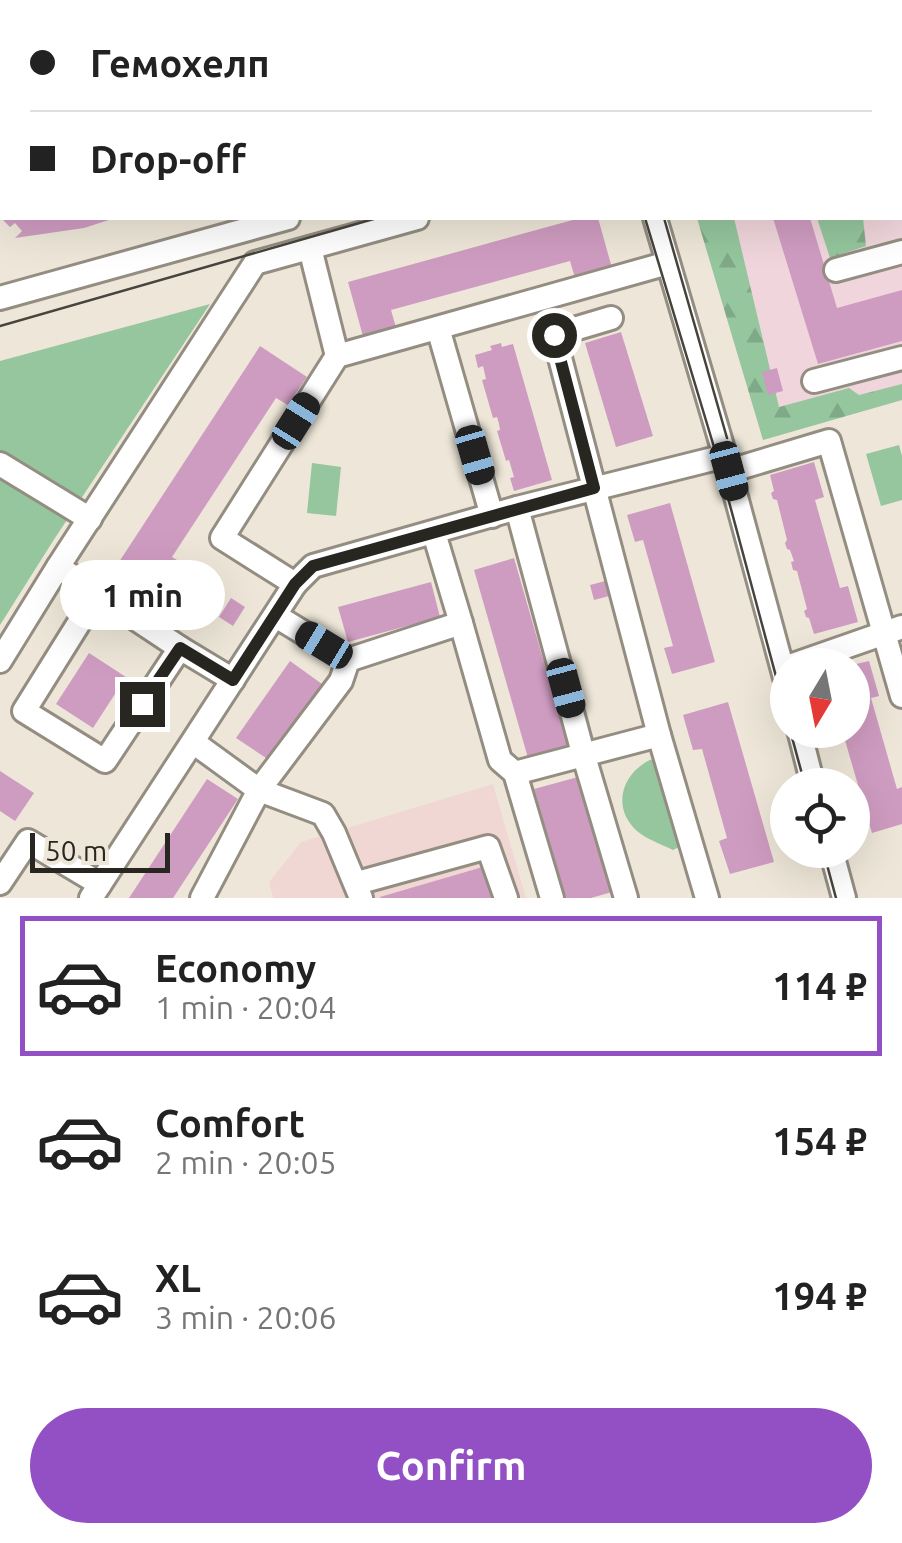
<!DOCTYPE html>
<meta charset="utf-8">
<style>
body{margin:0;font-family:Ubuntu,sans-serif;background:#f2f2f2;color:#222;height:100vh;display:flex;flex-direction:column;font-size:38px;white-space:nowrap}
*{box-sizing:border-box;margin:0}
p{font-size:32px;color:#767676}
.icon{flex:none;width:55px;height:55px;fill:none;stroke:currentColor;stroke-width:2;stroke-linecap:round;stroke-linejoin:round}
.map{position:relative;height:898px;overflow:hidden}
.side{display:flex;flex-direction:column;background:#fff;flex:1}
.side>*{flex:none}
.hud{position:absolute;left:0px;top:0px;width:902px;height:220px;box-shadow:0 10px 40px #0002;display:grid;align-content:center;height:220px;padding:0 30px;background:#fff}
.needle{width:65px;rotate:190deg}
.controls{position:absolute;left:770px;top:648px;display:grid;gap:20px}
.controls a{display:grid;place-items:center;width:100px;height:100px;border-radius:50%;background:#fff;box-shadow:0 10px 40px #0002;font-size:50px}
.scale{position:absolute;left:30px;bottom:25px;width:140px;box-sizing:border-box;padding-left:10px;border:5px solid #282620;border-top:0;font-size:28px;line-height:35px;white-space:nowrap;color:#282620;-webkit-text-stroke:8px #eee7d9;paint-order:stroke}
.end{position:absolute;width:45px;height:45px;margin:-22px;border:12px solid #282620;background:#fff;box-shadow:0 0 0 5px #fff}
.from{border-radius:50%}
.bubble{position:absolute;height:70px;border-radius:35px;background:#fff;box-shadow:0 10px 40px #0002;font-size:32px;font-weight:600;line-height:70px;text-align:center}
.car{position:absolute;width:30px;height:60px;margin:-30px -15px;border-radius:12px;box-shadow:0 0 8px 2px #0007;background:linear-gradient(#222 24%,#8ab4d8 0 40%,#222 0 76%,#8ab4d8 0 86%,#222 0)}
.hud b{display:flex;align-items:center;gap:35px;height:95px;font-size:38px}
.hud b+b{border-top:2px solid #e0e0e0}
.hud i{width:25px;height:25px;background:#222}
ul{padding:18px 0 0;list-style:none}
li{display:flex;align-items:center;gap:30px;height:140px;margin:0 20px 15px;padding:0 10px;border:5px solid transparent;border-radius:0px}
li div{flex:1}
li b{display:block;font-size:38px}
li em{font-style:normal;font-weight:600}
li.on{border-color:#9350c5}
li>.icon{width:90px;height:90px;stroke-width:1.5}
.button{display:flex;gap:20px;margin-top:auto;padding:20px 30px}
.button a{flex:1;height:115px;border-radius:60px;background:#9350c5;color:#fff;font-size:40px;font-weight:600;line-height:115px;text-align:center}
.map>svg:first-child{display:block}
</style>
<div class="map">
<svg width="902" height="898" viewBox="0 0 902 898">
<defs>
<pattern id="forest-firs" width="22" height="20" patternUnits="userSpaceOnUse" patternTransform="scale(2.5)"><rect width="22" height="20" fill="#95c69d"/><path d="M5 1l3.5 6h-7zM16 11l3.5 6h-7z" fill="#80aa87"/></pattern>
</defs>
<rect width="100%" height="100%" fill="#eee7d9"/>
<polygon fill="#f1d7d4" points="493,784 526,898 273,898 269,882 301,842"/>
<polygon fill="#f0d6dc" points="900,60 902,62 902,400 763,440 697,218 900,218"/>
<g fill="url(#forest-firs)">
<polygon points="697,218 734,218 779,407 849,388 859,395 902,384 902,400 763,440"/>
<polygon points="817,218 863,218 866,246 830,258"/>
</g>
<g fill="#95c69d">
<polygon points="210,304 53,541 0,625 0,361"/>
<polygon points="899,445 902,456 902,500 881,506 866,454"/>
<polygon points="312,463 341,467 336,516 307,513"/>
<path d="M662,757L687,843L673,850C661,844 646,839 637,831C613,809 620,778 646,762C651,759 657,758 662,757Z"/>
</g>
<g fill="#cf9cc1">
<polygon points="1,218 115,218 84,228 15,238 22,231 15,223 10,227"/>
<polygon points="580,218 598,218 612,268 575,278 570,261 391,310 397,331 364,340 348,282"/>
<polygon points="773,218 810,218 837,308 902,290 902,341 818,364"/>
<polygon points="621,332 653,436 616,447 585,343"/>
<polygon points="501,343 502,347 513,344 552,480 514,491 510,478 514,477 509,460 506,461 497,431 500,430 499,424 497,417 493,418 482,380 486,379 483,366 478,368 475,355 492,350 490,346"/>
<polygon points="260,346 307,377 288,405 276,398 172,557 187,566 168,594 119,562"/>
<polygon points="777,368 783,391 768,395 762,372"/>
<polygon points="814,462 824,497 815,500 840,588 848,586 858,622 814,634 809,618 806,617 804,611 807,609 797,571 793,570 791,562 794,561 790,550 787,549 785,543 787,540 777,500 773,499 771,493 774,491 770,475"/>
<polygon points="670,503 715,662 672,674 664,648 673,646 643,540 635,542 627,515"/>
<polygon points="514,558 568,746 528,758 474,570"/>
<polygon points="609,580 613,595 594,600 590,585"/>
<polygon points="431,582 440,617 348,642 338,607"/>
<polygon points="231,598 245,607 233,626 219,617"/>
<polygon points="89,653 126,677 93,728 56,704"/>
<polygon points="290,661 322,684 269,760 236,738"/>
<polygon points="869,661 879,696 871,698 897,789 902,787 902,824 872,833 842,730 852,730 852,665"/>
<polygon points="728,702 774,862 730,874 719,841 727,838 702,749 693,750 683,715"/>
<polygon points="0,771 34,793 15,821 0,811"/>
<polygon points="578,777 612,892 591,898 566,898 534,789"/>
<polygon points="207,779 238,799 173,898 129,898"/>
<polygon points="486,866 495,898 380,898 380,897"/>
</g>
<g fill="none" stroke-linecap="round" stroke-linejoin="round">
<g stroke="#948d81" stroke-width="28">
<g id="minor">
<polyline points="221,0 225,2"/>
<polyline points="191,2 194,0"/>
<polyline points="427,2 429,0"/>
<polyline points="721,2 723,0"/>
<polyline points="0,148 2,146"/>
<polyline points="655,218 725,456 788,689"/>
<polyline points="310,248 337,356"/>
<polyline points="836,270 902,252"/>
<polyline points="0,298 288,218"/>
<polyline points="611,318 554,335 659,735 707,898"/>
<polyline points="438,328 492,516"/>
<polyline points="814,381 902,358"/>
<polyline points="0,464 90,519"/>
<polyline points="729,471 829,441 902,696"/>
<polyline points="517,508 583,753 626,898"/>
<polyline points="58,567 180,648 105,761 24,711 97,594"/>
<polyline points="295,584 313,566 517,508 725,456"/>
<polyline points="461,623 500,760 515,773 552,898"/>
<polyline points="180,648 233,680"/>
<polyline points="348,660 461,623 434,533"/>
<polyline points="0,661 58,567 255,263 417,218"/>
<polyline points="793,665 902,627"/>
<polyline points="799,730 813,785"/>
<polyline points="193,742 259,790 341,681 348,660 276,616"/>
<polyline points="515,773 659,735"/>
<polyline points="831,850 844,898"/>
<polyline points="0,883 28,841 100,884"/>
<polyline points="357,883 488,847 506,898"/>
<polyline points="91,898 295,584 222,538 337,356 668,263"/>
<polyline points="202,898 259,790 323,814 334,833 361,898"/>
</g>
</g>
<use href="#minor" stroke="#fff" stroke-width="22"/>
<g stroke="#47443d" stroke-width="2.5">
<polyline points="645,218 717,457 788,721"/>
<polyline points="664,218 727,438"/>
<polyline points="0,326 377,218"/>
<polyline points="790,730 805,785"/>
<polyline points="823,850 836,898"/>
</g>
</g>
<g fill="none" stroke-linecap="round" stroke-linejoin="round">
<polyline stroke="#282620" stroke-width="12" points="142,704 180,648 233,680 295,584 313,566 594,488 554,335"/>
</g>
</svg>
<div class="controls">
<a><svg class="needle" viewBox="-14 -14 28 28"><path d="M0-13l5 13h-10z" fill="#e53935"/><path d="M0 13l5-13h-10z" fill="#767676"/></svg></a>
<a><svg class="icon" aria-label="locate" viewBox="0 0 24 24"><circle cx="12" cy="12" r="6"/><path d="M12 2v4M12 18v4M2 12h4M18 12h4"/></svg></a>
</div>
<div class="scale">50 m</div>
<i class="end from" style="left:554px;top:335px"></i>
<i class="end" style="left:142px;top:704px"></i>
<div class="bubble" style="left:60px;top:560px;width:165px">1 min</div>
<i class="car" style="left:296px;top:421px;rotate:32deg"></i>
<i class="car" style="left:475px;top:455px;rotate:164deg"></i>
<i class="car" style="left:729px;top:471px;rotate:165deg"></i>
<i class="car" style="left:324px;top:645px;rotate:301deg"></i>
<i class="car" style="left:566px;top:688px;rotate:165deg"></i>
<div class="hud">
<b><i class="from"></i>Гемохелп</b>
<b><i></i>Drop-off</b>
</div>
</div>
<section class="side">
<ul>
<li class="on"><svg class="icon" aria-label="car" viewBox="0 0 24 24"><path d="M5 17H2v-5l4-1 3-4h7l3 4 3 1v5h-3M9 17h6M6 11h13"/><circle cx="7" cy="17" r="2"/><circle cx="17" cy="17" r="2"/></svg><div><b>Economy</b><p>1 min · 20:04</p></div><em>114 ₽</em></li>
<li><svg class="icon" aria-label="car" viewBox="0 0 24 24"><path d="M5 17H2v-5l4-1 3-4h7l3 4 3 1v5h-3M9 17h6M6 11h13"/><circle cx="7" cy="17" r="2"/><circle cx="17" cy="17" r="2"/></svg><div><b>Comfort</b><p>2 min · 20:05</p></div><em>154 ₽</em></li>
<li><svg class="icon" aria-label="car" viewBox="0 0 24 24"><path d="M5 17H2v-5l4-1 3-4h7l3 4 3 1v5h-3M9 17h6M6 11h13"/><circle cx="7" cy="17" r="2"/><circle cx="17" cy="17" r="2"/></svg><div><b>XL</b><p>3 min · 20:06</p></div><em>194 ₽</em></li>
</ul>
<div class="button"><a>Confirm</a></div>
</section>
